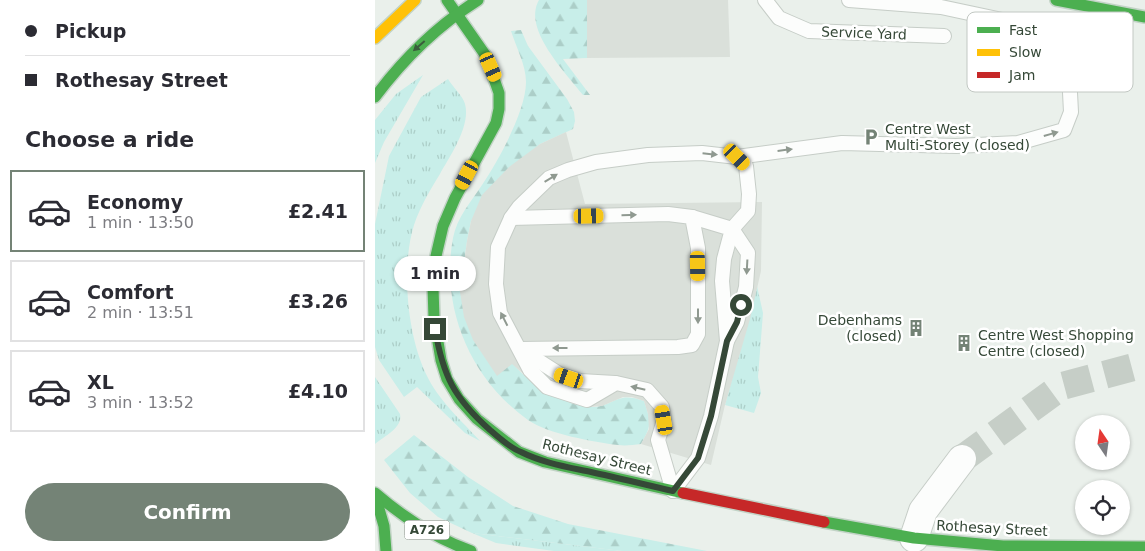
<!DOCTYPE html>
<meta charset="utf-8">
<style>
body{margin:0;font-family:"DejaVu Sans",sans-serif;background:#f7f7f7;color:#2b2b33;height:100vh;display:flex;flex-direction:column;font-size:19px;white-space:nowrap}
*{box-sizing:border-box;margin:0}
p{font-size:16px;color:#7c7c81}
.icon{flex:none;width:28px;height:28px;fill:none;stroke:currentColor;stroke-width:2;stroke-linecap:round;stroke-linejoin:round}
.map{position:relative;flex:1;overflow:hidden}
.details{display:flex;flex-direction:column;background:#fff;width:375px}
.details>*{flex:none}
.top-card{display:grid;align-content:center;height:110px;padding:0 25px;background:#fff}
.needle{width:32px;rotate:347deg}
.controls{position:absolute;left:700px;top:415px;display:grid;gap:10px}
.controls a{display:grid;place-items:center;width:55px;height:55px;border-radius:50%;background:#fff;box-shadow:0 1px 4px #0004;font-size:25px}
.end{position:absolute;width:22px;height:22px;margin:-11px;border:6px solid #354837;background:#fff;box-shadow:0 0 0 2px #fff}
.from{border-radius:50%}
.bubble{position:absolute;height:35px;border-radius:18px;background:#fff;box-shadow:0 1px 4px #0004;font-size:16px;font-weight:700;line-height:35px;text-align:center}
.car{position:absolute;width:15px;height:30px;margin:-15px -8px;border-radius:6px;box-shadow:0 0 4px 1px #0007;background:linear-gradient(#f5c518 24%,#345 0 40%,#f5c518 0 76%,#345 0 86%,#f5c518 0)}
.top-card b{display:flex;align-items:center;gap:18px;height:48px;font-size:19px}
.top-card b+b{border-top:1px solid #e1e1e2}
.top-card i{width:12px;height:12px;background:#2b2b33}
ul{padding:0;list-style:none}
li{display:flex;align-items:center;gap:15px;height:82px;margin:0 10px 8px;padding:0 15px;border:2px solid #e1e1e2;border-radius:0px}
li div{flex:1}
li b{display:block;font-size:19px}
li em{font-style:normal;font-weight:700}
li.on{border-color:#748376}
li>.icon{width:45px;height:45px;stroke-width:1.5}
h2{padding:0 25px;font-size:22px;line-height:60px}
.primary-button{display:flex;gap:10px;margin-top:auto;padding:10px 25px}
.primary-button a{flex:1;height:58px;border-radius:30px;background:#748376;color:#fff;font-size:20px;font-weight:700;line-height:58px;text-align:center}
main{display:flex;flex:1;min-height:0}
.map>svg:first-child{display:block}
</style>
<main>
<section class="details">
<div class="top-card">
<b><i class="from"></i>Pickup</b>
<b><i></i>Rothesay Street</b>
</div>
<h2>Choose a ride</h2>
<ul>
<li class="on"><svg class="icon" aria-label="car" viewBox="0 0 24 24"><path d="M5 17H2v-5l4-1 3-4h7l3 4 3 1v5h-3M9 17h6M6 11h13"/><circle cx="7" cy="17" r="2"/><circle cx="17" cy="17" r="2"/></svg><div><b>Economy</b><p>1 min · 13:50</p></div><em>£2.41</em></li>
<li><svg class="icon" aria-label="car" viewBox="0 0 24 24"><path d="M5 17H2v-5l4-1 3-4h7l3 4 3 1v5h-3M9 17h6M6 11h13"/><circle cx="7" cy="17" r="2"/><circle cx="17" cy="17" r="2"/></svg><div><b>Comfort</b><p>2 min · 13:51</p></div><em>£3.26</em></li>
<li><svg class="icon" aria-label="car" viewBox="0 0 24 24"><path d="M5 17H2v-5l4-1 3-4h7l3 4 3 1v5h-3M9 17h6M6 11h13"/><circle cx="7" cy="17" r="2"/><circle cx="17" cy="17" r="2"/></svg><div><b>XL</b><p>3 min · 13:52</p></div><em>£4.10</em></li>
</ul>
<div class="primary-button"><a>Confirm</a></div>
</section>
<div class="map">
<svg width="770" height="551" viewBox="0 0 770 551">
<defs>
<pattern id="grass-tufts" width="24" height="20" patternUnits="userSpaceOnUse" patternTransform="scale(1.25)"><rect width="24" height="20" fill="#c8eee9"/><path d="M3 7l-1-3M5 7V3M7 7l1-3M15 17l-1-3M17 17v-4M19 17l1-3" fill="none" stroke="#accec8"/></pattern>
<pattern id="forest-firs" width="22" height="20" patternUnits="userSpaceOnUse" patternTransform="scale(1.25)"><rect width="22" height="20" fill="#c8eee9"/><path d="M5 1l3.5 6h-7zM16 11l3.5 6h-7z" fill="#accec8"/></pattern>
</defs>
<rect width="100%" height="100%" fill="#eaf0eb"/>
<g fill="url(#grass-tufts)">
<polygon points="48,75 9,142 0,163 0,120 21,94"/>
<path d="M73,79C77,86 88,96 90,104C96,126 75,156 65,174C55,190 45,207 39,225C26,267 32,334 51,374C63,400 86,420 105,441L90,433L42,387L29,397L4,360L0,347V224L14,156L46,97Z"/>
<polygon points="382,286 388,313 383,377 386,393 379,413 350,405"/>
<path d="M0,377L25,414C28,428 9,436 0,444Z"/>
<polygon points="97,533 247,551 179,551 121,543"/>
</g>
<g fill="url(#forest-firs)">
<path d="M164,0H212V58L188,59L215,95H208C191,73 147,29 164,0Z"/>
<path d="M146,30L153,46L192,99L199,112L200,121L198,129L165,144L96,221L92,241L85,291C110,326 132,366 168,391C174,395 182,397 189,400C197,403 206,407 214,407C239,408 240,390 269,401C276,422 277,425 266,444C258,445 250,446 243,445C219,442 173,434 153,420C95,379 65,307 78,238C82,217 96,202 107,185C123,161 151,111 151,82C151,65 141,47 136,31Z"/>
<polygon points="39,435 93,477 138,506 193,524 332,551 247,551 97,533 63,517 35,493 9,460"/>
</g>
<g fill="#dae0da">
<polygon points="212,0 353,0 355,57 212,58"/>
<polygon points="191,132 210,204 387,202 386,271 375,319 350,405 336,465 266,444 274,429 273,414 269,401 257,397 248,397 227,406 213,407 198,404 169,392 137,364 122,376 98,340 89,317 85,292 92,241 96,221 107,195 134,167 165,144"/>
</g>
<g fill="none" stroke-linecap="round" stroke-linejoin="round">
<polyline stroke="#c6cec7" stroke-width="28" stroke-dasharray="28 14" stroke-linecap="butt" points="587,459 687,386 770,364"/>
<g stroke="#c6cdc7" stroke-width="16">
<g id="lane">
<polyline points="390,0 404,18 434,31 569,36"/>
<polyline points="362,157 467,143 581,146 643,143 689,130 696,112 692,34 566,7 474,0"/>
<polyline points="136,218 293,214 317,217 323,248 323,334 317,345 303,347 145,349"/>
<polyline points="145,349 184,374 205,381 240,383"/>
<polyline points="298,491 283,440 289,420 287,407 272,390 241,383 212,400 172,387 155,370 125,313 121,284 123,247 136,218 144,207 174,178 193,170 221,162 273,155 327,153 362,157 371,166 374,194 373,211 357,229 373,253 371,287 362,322 352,341"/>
<polyline points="298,491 323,458 336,416 352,341 347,281 349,259 357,229 317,217"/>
</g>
</g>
<g stroke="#c6cdc7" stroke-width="30">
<polyline id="street" points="539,538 548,511 587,459"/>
</g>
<g stroke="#c2d3c6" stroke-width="14">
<g id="fast">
<polyline points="72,0 111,56 124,93 124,109 121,123 80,198 68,226 61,256 58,288 59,318 66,360 72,379 84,399 102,419 144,452 170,462 308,493"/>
<polyline points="681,0 770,17"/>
<path d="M0,97C29,58 62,26 103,0"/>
<path d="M0,493C29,518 60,538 96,551"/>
<polyline points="0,495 9,526 11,551"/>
<polyline points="449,522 539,538 628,546 770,547"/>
</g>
</g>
<g stroke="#c2d3c6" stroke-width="14">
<polyline id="slow" points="0,38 40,0"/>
</g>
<g stroke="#c2d3c6" stroke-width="14">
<polyline id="jam" points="308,493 449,522"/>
</g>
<use href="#lane" stroke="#fcfdfc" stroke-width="14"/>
<use href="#street" stroke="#fcfdfc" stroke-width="28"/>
<use href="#fast" stroke="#4caf50" stroke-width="11"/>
<use href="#slow" stroke="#ffc107" stroke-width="11"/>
<use href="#jam" stroke="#c62828" stroke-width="11"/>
</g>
<defs><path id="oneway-solid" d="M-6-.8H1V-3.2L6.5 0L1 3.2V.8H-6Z" transform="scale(1.25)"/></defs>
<use fill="#3a5d3c" href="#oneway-solid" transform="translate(44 46) rotate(139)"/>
<g fill="#8f9990">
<use href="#oneway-solid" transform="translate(676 134) rotate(-16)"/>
<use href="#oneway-solid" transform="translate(410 150) rotate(-7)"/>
<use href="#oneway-solid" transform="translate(335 154) rotate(6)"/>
<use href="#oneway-solid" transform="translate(176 178) rotate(-31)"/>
<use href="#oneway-solid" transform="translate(254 215) rotate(-1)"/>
<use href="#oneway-solid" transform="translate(372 267) rotate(93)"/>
<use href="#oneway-solid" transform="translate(323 316) rotate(90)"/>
<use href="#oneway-solid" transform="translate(129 319) rotate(-117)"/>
<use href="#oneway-solid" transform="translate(185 348) rotate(180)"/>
<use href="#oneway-solid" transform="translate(263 388) rotate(-167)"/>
</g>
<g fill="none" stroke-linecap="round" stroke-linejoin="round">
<path stroke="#354837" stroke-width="6" d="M60,329C68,376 79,398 115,430C124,438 135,448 146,452C168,463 193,467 216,472C244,478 271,485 298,491L323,458L336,416L352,341L362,322L366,305"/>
</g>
<defs>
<g id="parking-bare" transform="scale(1.35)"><path d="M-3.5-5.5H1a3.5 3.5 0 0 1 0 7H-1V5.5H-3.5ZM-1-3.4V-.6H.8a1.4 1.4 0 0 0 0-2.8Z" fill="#748376" stroke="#fff" stroke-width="2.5" paint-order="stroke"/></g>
<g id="building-bare" transform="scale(1.35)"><path d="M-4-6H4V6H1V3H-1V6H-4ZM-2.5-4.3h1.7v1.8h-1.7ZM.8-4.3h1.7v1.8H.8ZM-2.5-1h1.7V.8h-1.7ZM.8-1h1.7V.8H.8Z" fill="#748376" stroke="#fff" stroke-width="2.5" paint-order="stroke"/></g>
</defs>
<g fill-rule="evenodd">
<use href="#parking-bare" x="496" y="137"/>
<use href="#building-bare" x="541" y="328"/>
<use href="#building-bare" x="589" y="343"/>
</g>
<g text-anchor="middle" stroke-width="5" stroke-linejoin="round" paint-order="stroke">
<rect fill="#fff" stroke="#727f73" stroke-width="1" x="29.5" y="520.5" width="45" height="19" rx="4"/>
<g font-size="12" font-weight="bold" fill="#354837">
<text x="52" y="534">A726</text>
</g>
<g font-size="14" fill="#354837" stroke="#fff">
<text transform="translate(489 33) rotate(2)" y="5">Service Yard</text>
<text transform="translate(222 457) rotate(14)" y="5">Rothesay Street</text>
<text transform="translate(617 528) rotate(3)" y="5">Rothesay Street</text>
</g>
<g font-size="14" fill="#354837" stroke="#fff" text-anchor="start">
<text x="510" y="134">Centre West<tspan x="510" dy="16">Multi-Storey (closed)</tspan></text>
<text x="527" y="325" text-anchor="end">Debenhams<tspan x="527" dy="16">(closed)</tspan></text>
<text x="603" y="340">Centre West Shopping<tspan x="603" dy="16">Centre (closed)</tspan></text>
</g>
</g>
<rect x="592" y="12" width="166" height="80" rx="8" fill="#fff" stroke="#c2c8c3" stroke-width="1"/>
<rect x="602" y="27" width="23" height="6" fill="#4caf50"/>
<rect x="602" y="49" width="23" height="7" fill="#ffc107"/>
<rect x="602" y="72" width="23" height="6" fill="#c62828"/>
<g font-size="14" fill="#354837">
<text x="634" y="35">Fast</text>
<text x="634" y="57">Slow</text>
<text x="634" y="80">Jam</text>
</g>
</svg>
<div class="controls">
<a><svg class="needle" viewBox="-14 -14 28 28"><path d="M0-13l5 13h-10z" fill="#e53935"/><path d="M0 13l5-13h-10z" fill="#7c7c81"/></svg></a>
<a><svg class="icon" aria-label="locate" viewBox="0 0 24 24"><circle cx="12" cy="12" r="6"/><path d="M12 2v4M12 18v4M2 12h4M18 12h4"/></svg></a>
</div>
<i class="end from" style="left:366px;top:305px"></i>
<i class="end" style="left:60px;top:329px"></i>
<div class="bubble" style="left:19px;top:256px;width:82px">1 min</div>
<i class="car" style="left:116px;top:67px;rotate:156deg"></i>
<i class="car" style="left:362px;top:157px;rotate:135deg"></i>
<i class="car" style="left:92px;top:175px;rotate:208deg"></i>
<i class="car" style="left:214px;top:216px;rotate:89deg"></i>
<i class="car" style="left:323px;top:266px;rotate:179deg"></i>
<i class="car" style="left:194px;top:378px;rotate:289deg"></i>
<i class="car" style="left:289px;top:420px;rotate:350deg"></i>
</div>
</main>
